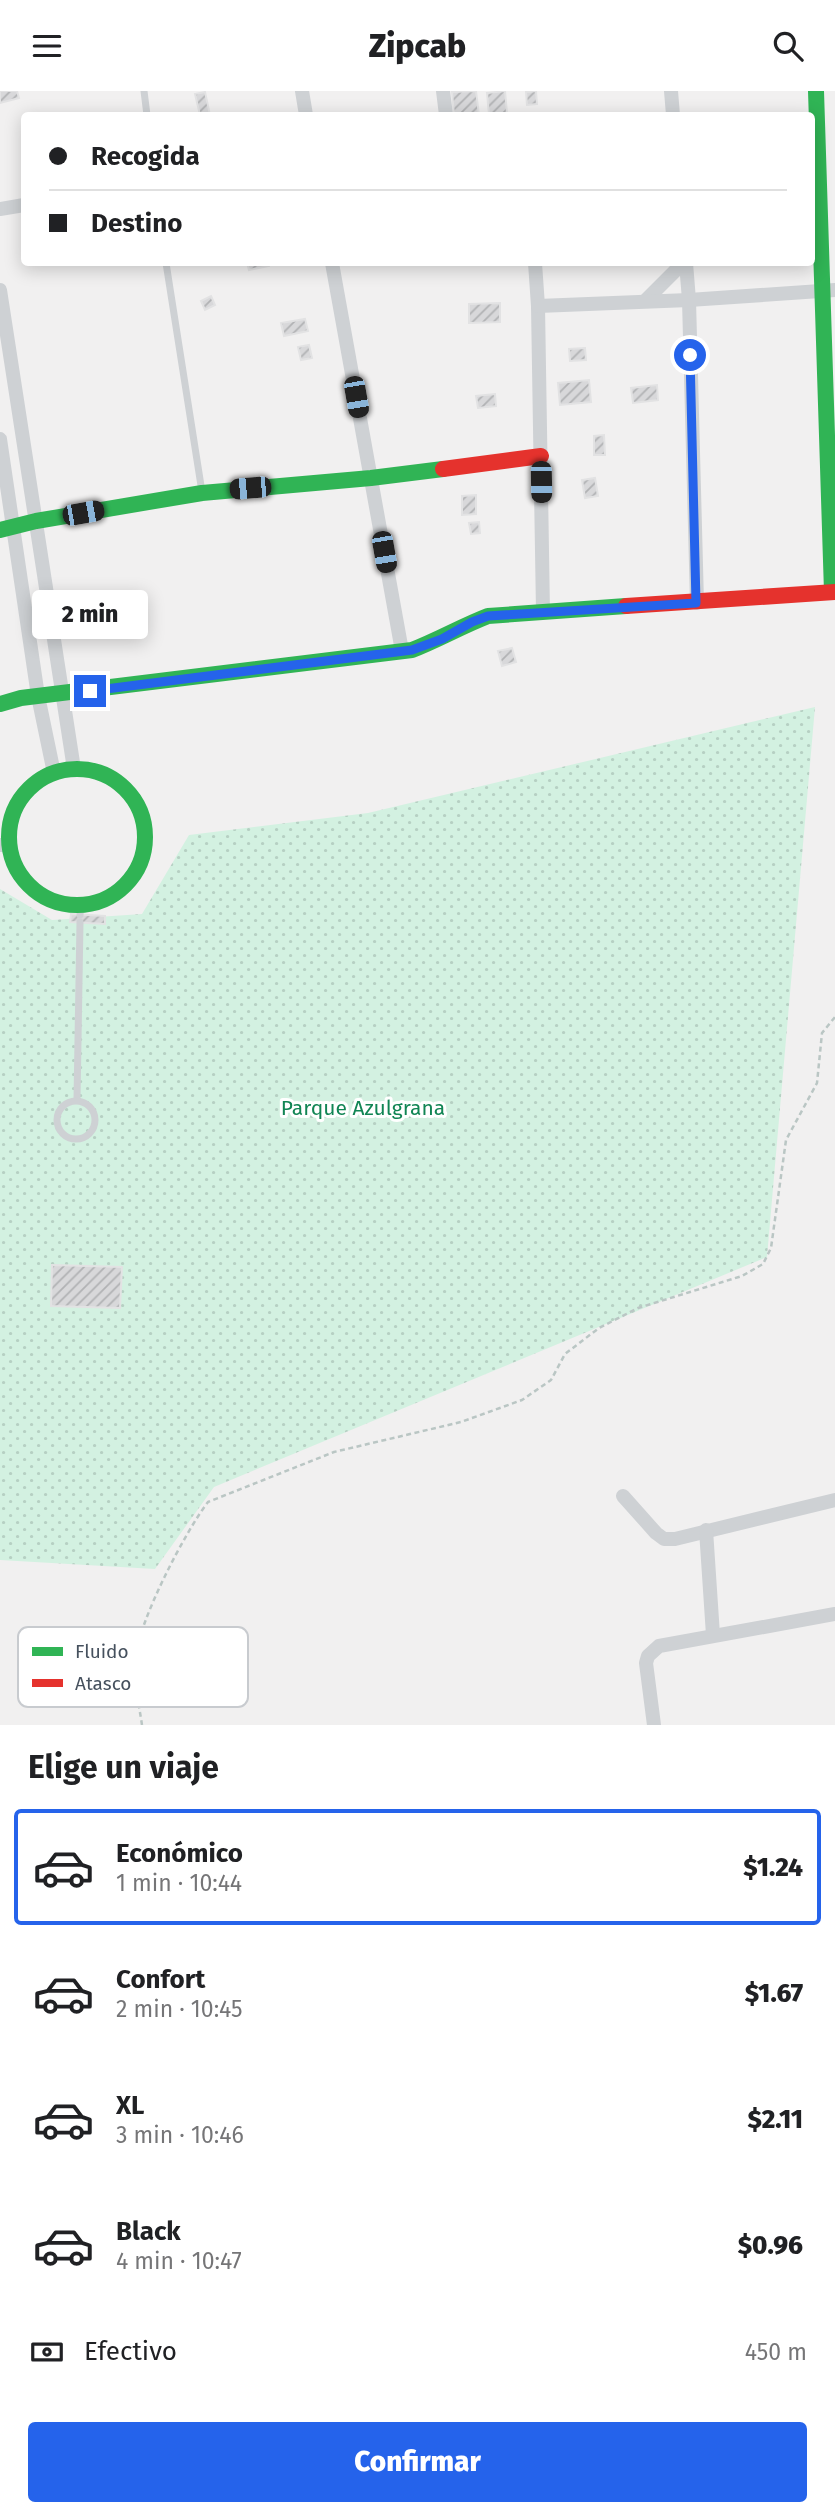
<!DOCTYPE html>
<html lang="es">
<meta charset="utf-8">
<style>
body{margin:0;font-family:"Fira Sans",sans-serif;background:#f6f6f6;color:#202124;height:100vh;display:flex;flex-direction:column;font-size:26px;white-space:nowrap}
*{box-sizing:border-box;margin:0}
p{font-size:23px;color:#757577}
.icon{flex:none;width:38px;height:38px;fill:none;stroke:currentColor;stroke-width:2;stroke-linecap:round;stroke-linejoin:round}
.map{position:relative;height:1634px;overflow:hidden}
.side{display:flex;flex-direction:column;background:#fff;flex:1}
.side>*{flex:none}
.hud{position:absolute;left:21px;top:21px;width:794px;height:154px;border-radius:7px;box-shadow:0 4px 18px #0003;display:grid;align-content:center;height:154px;padding:0 28px;background:#fff}
.end{position:absolute;width:32px;height:32px;margin:-16px;border:9px solid #2563eb;background:#fff;box-shadow:0 0 0 4px #fff}
.from{border-radius:50%}
.bubble{position:absolute;height:49px;border-radius:7px;background:#fff;box-shadow:0 4px 18px #0003;font-size:23px;font-weight:800;line-height:49px;text-align:center}
.car{position:absolute;width:21px;height:42px;margin:-21px -10px;border-radius:9px;box-shadow:0 0 5px 2px #0007;background:linear-gradient(#222 24%,#8ab4d8 0 40%,#222 0 76%,#8ab4d8 0 86%,#222 0)}
.hud b{display:flex;align-items:center;gap:24px;height:66px;font-size:26px}
.hud b+b{border-top:2px solid #e0e0e0}
.hud i{width:18px;height:18px;background:#202124}
ul{padding:0;list-style:none}
li{display:flex;align-items:center;gap:21px;height:116px;margin:0 14px 10px;padding:0 14px;border:4px solid transparent;border-radius:7px}
li div{flex:1}
li b{display:block;font-size:26px}
li em{font-style:normal;font-weight:800}
li.current{border-color:#2563eb}
li>.icon{width:63px;height:63px;stroke-width:1.5}
h2{padding:0 28px;font-size:32px;line-height:84px}
.pay{display:flex;align-items:center;gap:18px;height:77px;padding:0 28px;font-size:26px}
.pay p{margin-inline-start:auto}
.button{display:flex;gap:14px;margin-top:auto;padding:14px 28px}
.button a{flex:1;height:80px;border-radius:7px;background:#2563eb;color:#fff;font-size:28px;font-weight:800;line-height:80px;text-align:center}
header{display:flex;justify-content:space-between;align-items:center;height:91px;padding:0 28px;background:#fff;font-size:32px;font-weight:800}
.map>svg:first-child{display:block}
</style>
<header><svg class="icon" aria-label="menu" viewBox="0 0 24 24"><path d="M4 6h16M4 12h16M4 18h16"/></svg>Zipcab<svg class="icon" aria-label="search" viewBox="0 0 24 24"><circle cx="10" cy="10" r="6"/><path d="M15 15l6 6"/></svg></header>
<div class="map">
<svg width="835" height="1634" viewBox="0 0 835 1634">
<defs>
<pattern id="park-dots" width="8" height="8" patternUnits="userSpaceOnUse" patternTransform="scale(1.75)"><rect width="8" height="8" fill="#d3f1e1"/><path d="M2 2h.1M6 6h.1" fill="none" stroke="#b6d0c3" stroke-width="1.8" stroke-linecap="round"/></pattern>
<pattern id="building-hatch" width="6" height="6" patternUnits="userSpaceOnUse" patternTransform="scale(1.75)"><rect width="6" height="6" fill="#d8d8da"/><path d="M-1 1l2-2M0 6l6-6M5 7l2-2" fill="none" stroke="#b1b2b4"/></pattern>
</defs>
<rect width="100%" height="100%" fill="#f1f0f0"/>
<polygon fill="url(#park-dots)" points="815,616 767,1166 214,1396 155,1478 0,1469 0,798 52,829 142,823 189,744 368,722"/>
<g fill="url(#building-hatch)" stroke="#e2e2e3" stroke-width="2">
<polygon points="0,0 17,0 19,7 0,12"/>
<polygon points="476,0 479,24 454,24 452,1"/>
<polygon points="505,0 507,22 489,24 487,2"/>
<polygon points="536,0 537,13 527,14 526,1"/>
<polygon points="205,1 210,24 200,24 195,3"/>
<polygon points="247,172 269,172 269,175 249,179"/>
<polygon points="211,205 215,214 205,219 201,210"/>
<polygon points="500,212 500,231 469,232 469,213"/>
<polygon points="305,228 308,240 284,245 281,232"/>
<polygon points="309,254 312,267 301,269 298,256"/>
<polygon points="585,257 586,269 570,270 569,258"/>
<polygon points="589,289 591,311 560,314 558,292"/>
<polygon points="657,294 658,309 633,312 631,297"/>
<polygon points="495,303 496,315 478,317 476,305"/>
<polygon points="604,344 605,364 594,364 594,345"/>
<polygon points="595,387 598,405 585,407 582,389"/>
<polygon points="476,404 476,423 462,424 462,405"/>
<polygon points="479,431 480,442 471,443 469,432"/>
<polygon points="512,557 516,571 502,575 498,560"/>
<polygon points="71,823 105,825 105,833 70,831"/>
<polygon points="52,1174 122,1176 120,1217 51,1215"/>
</g>
<g fill="none" stroke-linecap="round" stroke-linejoin="round">
<path stroke="#bac6c4" stroke-width="2.5" stroke-dasharray="5 3.5" stroke-linecap="butt" d="M142,1634C139,1613 133,1589 135,1569C138,1531 185,1441 208,1411L334,1361L461,1331L522,1309L551,1289L565,1263L599,1237L638,1217L742,1185L763,1173L771,1157L786,1049L817,992L822,942L835,926"/>
<g stroke="#ced1d4" stroke-width="7">
<polyline points="144,0 147,24"/>
<polyline points="166,172 202,401"/>
<polyline points="80,824 81,814"/>
<polyline points="77,1009 80,831"/>
<circle cx="76" cy="1029" r="19"/>
</g>
<g stroke="#ced1d4" stroke-width="14">
<polyline points="302,0 306,24"/>
<polyline points="443,0 446,24"/>
<polyline points="671,0 673,24"/>
<polyline points="0,118 24,114"/>
<polyline points="332,172 402,560"/>
<polyline points="535,172 538,215 543,521"/>
<polyline points="686,172 689,209 697,512"/>
<polyline points="0,199 74,678"/>
<polyline points="645,210 683,172"/>
<polyline points="538,215 689,209 835,199"/>
<polyline points="0,348 38,605 54,682"/>
<polyline points="0,754 9,754"/>
<polyline points="623,1405 656,1442 664,1448 675,1448 835,1409"/>
<polyline points="706,1439 713,1544"/>
<polyline points="654,1634 646,1572 648,1565 659,1555 835,1523"/>
</g>
<g stroke="#30b455" stroke-width="16">
<polyline points="816,0 832,501"/>
<polyline points="0,439 36,430 202,402 371,387 443,378"/>
<path d="M0,613L21,607L412,559C438,549 462,535 488,525L626,515"/>
<circle cx="77" cy="746" r="68"/>
</g>
<g stroke="#e5322d" stroke-width="16">
<polyline points="443,378 541,365"/>
<polyline points="626,515 835,501"/>
</g>
</g>
<g fill="none" stroke-linecap="round" stroke-linejoin="round">
<polyline stroke="#2563eb" stroke-width="9" points="90,600 412,559 442,548 472,531 488,525 696,512 690,264"/>
</g>
<g text-anchor="middle" stroke-width="6" stroke-linejoin="round" paint-order="stroke">
<g font-size="21" fill="#118554" stroke="#fff">
<text x="363" y="1024">Parque Azulgrana</text>
</g>
</g>
<rect x="18" y="1536" width="230" height="80" rx="10" fill="#fff" stroke="#c8cbcf" stroke-width="2"/>
<rect x="32" y="1556" width="31" height="9" fill="#30b455"/>
<rect x="32" y="1588" width="31" height="8" fill="#e5322d"/>
<g font-size="19" fill="#46515e">
<text x="75" y="1567">Fluido</text>
<text x="75" y="1599">Atasco</text>
</g>
</svg>
<i class="end from" style="left:690px;top:264px"></i>
<i class="end" style="left:90px;top:600px"></i>
<div class="bubble" style="left:32px;top:499px;width:116px">2 min</div>
<i class="car" style="left:356px;top:306px;rotate:170deg"></i>
<i class="car" style="left:541px;top:391px;rotate:179deg"></i>
<i class="car" style="left:250px;top:397px;rotate:265deg"></i>
<i class="car" style="left:83px;top:422px;rotate:80deg"></i>
<i class="car" style="left:384px;top:461px;rotate:170deg"></i>
<div class="hud">
<b><i class="from"></i>Recogida</b>
<b><i></i>Destino</b>
</div>
</div>
<section class="side">
<h2>Elige un viaje</h2>
<ul>
<li class="current"><svg class="icon" aria-label="car" viewBox="0 0 24 24"><path d="M5 17H2v-5l4-1 3-4h7l3 4 3 1v5h-3M9 17h6M6 11h13"/><circle cx="7" cy="17" r="2"/><circle cx="17" cy="17" r="2"/></svg><div><b>Económico</b><p>1 min · 10:44</p></div><em>$1.24</em></li>
<li><svg class="icon" aria-label="car" viewBox="0 0 24 24"><path d="M5 17H2v-5l4-1 3-4h7l3 4 3 1v5h-3M9 17h6M6 11h13"/><circle cx="7" cy="17" r="2"/><circle cx="17" cy="17" r="2"/></svg><div><b>Confort</b><p>2 min · 10:45</p></div><em>$1.67</em></li>
<li><svg class="icon" aria-label="car" viewBox="0 0 24 24"><path d="M5 17H2v-5l4-1 3-4h7l3 4 3 1v5h-3M9 17h6M6 11h13"/><circle cx="7" cy="17" r="2"/><circle cx="17" cy="17" r="2"/></svg><div><b>XL</b><p>3 min · 10:46</p></div><em>$2.11</em></li>
<li><svg class="icon" aria-label="car" viewBox="0 0 24 24"><path d="M5 17H2v-5l4-1 3-4h7l3 4 3 1v5h-3M9 17h6M6 11h13"/><circle cx="7" cy="17" r="2"/><circle cx="17" cy="17" r="2"/></svg><div><b>Black</b><p>4 min · 10:47</p></div><em>$0.96</em></li>
</ul>
<div class="pay"><svg class="icon" aria-label="cash" viewBox="0 0 24 24"><path d="M3 7h18v10H3z"/><circle cx="12" cy="12" r="2"/></svg>Efectivo<p>450 m</p></div>
<div class="button"><a>Confirmar</a></div>
</section>
